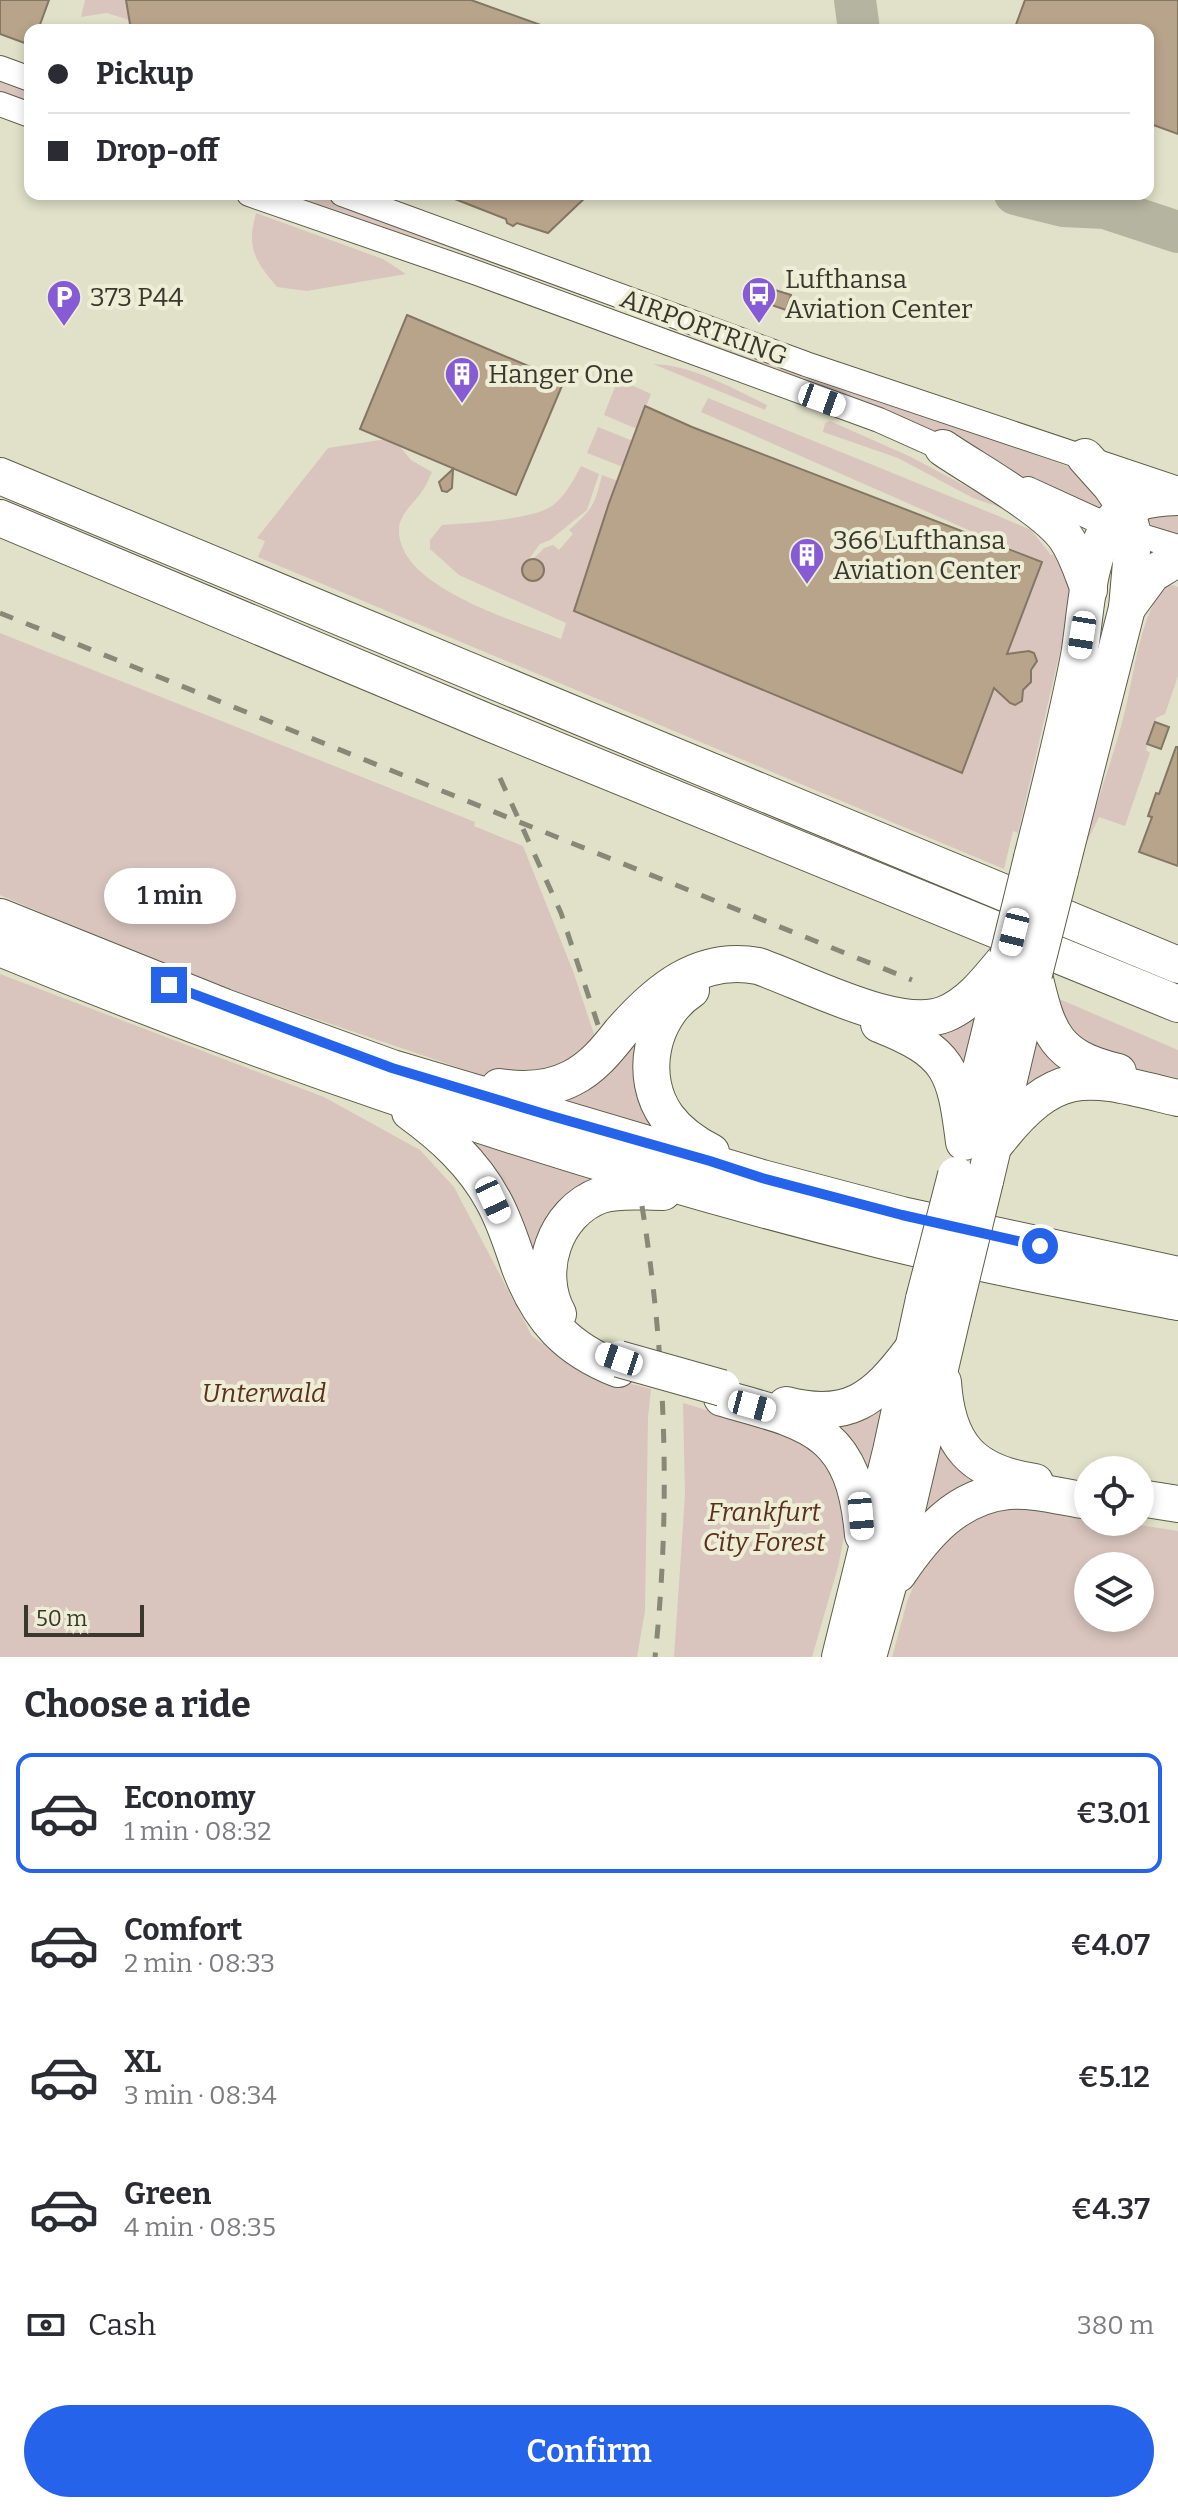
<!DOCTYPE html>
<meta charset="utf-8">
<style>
body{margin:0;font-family:Bitter,serif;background:#f7f7f7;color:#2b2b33;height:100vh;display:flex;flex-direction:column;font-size:30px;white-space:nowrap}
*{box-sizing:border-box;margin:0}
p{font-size:26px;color:#7c7c81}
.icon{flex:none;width:44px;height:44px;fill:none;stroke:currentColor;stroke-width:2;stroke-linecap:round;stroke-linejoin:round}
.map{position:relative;height:1657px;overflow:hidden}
.sheet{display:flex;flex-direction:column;background:#fff;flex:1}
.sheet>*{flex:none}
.hud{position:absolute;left:24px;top:24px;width:1130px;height:176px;border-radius:16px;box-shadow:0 4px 12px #0003;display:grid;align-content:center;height:176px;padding:0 24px;background:#fff}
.fabs{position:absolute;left:1074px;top:1456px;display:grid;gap:16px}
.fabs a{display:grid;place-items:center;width:80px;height:80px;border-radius:50%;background:#fff;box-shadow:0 4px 12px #0003;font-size:40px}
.scale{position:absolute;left:24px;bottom:20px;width:120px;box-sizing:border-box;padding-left:8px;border:4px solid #38382e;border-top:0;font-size:22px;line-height:28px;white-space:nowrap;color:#38382e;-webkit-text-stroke:6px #eeeed6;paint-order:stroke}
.end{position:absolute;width:36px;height:36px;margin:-18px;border:10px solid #2563eb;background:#fff;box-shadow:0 0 0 4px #fff}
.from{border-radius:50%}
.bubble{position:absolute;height:56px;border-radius:28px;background:#fff;box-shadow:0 4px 12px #0003;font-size:26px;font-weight:600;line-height:56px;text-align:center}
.car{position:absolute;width:24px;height:48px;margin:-24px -12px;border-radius:10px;box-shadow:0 0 6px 2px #0007;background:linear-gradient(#fff 24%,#345 0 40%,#fff 0 76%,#345 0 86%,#fff 0)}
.hud b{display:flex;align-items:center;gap:28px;height:76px;font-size:30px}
.hud b+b{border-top:2px solid #e1e1e2}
.hud i{width:20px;height:20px;background:#2b2b33}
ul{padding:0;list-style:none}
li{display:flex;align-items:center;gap:24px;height:120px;margin:0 16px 12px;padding:0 8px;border:4px solid transparent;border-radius:16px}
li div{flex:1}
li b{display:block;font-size:30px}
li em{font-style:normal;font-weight:600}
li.active{border-color:#2563eb}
li>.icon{width:72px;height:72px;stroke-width:1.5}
h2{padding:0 24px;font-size:36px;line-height:96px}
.pay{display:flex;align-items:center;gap:20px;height:88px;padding:0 24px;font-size:30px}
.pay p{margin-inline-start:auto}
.primary-button{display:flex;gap:16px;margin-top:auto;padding:16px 24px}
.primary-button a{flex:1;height:92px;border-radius:48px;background:#2563eb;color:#fff;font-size:32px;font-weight:600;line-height:92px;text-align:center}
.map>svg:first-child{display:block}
</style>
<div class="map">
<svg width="1178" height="1657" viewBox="0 0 1178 1657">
<rect width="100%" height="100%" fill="#e1e1c9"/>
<g fill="#d9c5be" fill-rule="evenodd">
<polygon points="85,0 126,0 129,20 107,13 81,17"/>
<polygon points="0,80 30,90 30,106 0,95"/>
<polygon points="270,194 325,194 592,292 590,298 429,241 375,228"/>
<path d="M256,213L383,259L406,274L307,291L277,287C255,261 246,248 256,213Z"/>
<polygon points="647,322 792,372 851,388 1072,468 1109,501 1097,512 981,456 645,324"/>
<path d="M653,364C692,365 732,388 767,405L765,410Z"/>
<polygon points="618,379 651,394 637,429 604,415"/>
<path d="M708,398L996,515L1031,530L1051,555L1061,553L1069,571L1071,604L1018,833L1013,831L1004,869L258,557L265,541L257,538L328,448L393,438L411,460L432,472C429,479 425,488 420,494C412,505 399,515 399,530C398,588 518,621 561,639L566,623L459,575L430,549V540L442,525C468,523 531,520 552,506C566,495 573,481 581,466L599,474L587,510L550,540L540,544L523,567L527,579L534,581L543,575L542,564L533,559L544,548L553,545L559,550L573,534L569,530C593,508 594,507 602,475L618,481L1041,562L701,412Z"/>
<polygon points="830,421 911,457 1016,513 973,498 898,458 823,432 825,423"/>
<polygon points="598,427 633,441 623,467 587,453"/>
<path d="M1171,514L1178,516V537C1166,533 1150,532 1148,517Z"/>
<path d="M1165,583L1178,587V676L1165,714L1156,718L1146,750L1150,753L1125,826L1099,817L1084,848C1094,808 1109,770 1120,730C1135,680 1135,628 1165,583Z"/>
<polygon points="0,633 475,822 474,826 523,846 573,971 597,1043 558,1075 489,1078 193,977 0,895"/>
<polygon points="0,974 324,1097 420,1150 454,1187 532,1336 578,1370 651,1389 648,1418 645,1611 637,1657 0,1657"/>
<polygon points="1057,998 1178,1050 1178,1078 1107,1062 1065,1035"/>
<polygon points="980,1005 963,1079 921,1028"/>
<polygon points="654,1023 671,1136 542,1097"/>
<polygon points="1039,1025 1077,1067 1021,1105"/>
<polygon points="460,1137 614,1182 541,1263"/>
<polygon points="893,1387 868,1483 835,1427"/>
<polygon points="683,1403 804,1439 832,1468 848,1517 838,1567 812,1657 674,1657 685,1495"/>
<polygon points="941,1432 997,1483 914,1539"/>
<path d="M1019,1506L1088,1517V1522H1121L1178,1531V1657H892L907,1602L923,1562L941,1538L982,1512ZM1088,1566H1140V1618H1088Z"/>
</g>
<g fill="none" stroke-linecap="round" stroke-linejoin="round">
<g stroke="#b4b4a0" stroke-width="42">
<polyline points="855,0 859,30"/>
<polyline points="1015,194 1063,206 1105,208 1178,232"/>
</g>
</g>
<g fill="#b8a48b" stroke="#847664" stroke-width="2">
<polygon points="0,0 49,0 38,30 30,30 30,45 0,34"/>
<polygon points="126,0 471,0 549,28 131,30"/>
<polygon points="1025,0 1178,0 1178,134 1148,123 1148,30 1014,30"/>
<polygon points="442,194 589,194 548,233 517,223 513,226 507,223 506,219"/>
<polygon points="762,286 791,295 786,310 757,300"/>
<polygon points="407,315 564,381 516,495 360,429"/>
<polygon points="645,406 692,427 1042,562 1007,654 1029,651 1034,653 1037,661 1031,670 1031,682 1023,690 1022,701 1015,705 1010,703 994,688 962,773 574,611 609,503"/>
<polygon points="453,469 452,488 447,492 442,491 439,482"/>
<circle cx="533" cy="570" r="11"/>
<polygon points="1155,722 1169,727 1161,749 1147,744"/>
<polygon points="1176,747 1178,747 1178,866 1139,852 1152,817 1148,816 1156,793 1159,794"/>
</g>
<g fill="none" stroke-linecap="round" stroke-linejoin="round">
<g stroke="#5e5e49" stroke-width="26">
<g id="minor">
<polyline points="0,68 30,79"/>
<polyline points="0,104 30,115"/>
<polyline points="249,194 477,273 879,420 955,454"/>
<polyline points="342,194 806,364 1178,489"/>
<polyline points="1028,489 1109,526 1178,547"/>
</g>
</g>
<g stroke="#5e5e49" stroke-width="38">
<g id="highway">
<path d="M943,448C975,470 1046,509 1066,538C1077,554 1082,572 1089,590"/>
<polyline points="0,476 1178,965"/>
<polyline points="0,518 492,724 1178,1004"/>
<polyline points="1127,608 1152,574 1178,558"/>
<path d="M1032,858C1049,791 1066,724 1079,656C1086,615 1086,563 1109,526C1126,500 1150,498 1178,497"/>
<polyline points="1060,871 1127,608 1132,551 1133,534 1126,508 1110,485 1085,457"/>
<polyline points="0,917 224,1007 392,1068 762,1178 902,1215 1178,1275"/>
<path d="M0,948C286,1066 581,1165 881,1240C979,1264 1079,1283 1178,1302"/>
<path d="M1034,975C1048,1034 1055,1057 1118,1072"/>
<path d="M691,990C651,1016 638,1077 667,1117C679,1133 693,1143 711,1152"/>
<path d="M879,1024C950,1052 955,1070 964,1142"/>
<path d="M499,1087C525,1091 549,1090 572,1078C592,1068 607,1050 621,1032C657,991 699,955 758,966C805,982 899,1033 945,1014C972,1003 990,977 1008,956"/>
<path d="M410,1112C443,1136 473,1163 493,1200C505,1221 512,1245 520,1268C540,1320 567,1349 618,1369"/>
<polyline points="967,1126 1007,962"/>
<path d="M997,1142C1059,1063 1089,1077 1178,1098"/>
<polyline points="985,1181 1034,974"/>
<path d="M558,1314C535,1272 554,1212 601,1195C620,1189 643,1192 663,1192"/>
<path d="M943,1382C947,1445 972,1473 1035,1482"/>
<path d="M722,1398C812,1423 854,1430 863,1535"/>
<path d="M786,1405C848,1421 875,1399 911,1351"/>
<polyline points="1140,1498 1178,1504"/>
<path d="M898,1574C925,1534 957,1496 1008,1491C1034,1489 1062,1497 1088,1501"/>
<polyline points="840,1657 891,1451 924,1299"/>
<polyline points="868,1657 895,1561 953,1313"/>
</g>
</g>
<use href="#minor" stroke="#fff" stroke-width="24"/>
<use href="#highway" stroke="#fff" stroke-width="36"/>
<g stroke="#888878" stroke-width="5" stroke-dasharray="14 14" stroke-linecap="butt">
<polyline points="0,613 912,980"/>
<polyline points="500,778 561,913 602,1037"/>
<path d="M642,1206C666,1356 671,1506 655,1657"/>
</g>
<g stroke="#5e5e49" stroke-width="38" stroke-linecap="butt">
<g id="highway-bridge">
<polyline points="1008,956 1032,858"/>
<polyline points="1034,974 1060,871"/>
<polyline points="924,1299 956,1175"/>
<polyline points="953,1313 985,1181"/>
<polyline points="619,1359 722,1388"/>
</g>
</g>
<use href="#highway-bridge" stroke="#fff" stroke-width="36"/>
</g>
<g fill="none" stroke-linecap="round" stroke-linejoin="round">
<polyline stroke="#2563eb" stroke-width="10" points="169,985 392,1068 548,1115 710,1161 762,1178 902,1215 1040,1246"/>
</g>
<defs>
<g id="bus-pin" transform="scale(1.8)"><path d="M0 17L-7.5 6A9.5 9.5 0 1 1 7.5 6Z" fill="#875bd5" stroke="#eeeed6"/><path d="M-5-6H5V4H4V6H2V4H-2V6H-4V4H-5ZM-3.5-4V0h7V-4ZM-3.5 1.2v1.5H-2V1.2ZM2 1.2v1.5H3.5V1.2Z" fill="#fff"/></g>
<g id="parking-pin" transform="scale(1.8)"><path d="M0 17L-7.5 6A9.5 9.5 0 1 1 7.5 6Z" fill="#875bd5" stroke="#eeeed6"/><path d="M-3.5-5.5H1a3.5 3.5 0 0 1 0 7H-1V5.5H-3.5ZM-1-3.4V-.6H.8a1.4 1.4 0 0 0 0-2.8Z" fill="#fff"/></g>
<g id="building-pin" transform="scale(1.8)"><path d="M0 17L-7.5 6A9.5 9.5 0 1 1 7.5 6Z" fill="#875bd5" stroke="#eeeed6"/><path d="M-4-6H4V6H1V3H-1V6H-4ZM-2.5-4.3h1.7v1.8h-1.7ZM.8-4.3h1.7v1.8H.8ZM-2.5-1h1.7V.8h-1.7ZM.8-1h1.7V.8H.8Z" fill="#fff"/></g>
</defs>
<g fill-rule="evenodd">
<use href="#bus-pin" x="759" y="294"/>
<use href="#parking-pin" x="64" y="297"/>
<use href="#building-pin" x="462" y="374"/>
<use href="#building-pin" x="807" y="555"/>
</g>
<g text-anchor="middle" stroke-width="8" stroke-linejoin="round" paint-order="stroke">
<g font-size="26" fill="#38382e" stroke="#eeeed6" text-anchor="start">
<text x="785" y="288">Lufthansa<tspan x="785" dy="30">Aviation Center</tspan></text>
<text x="90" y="306">373 P44</text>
<text x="488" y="383">Hanger One</text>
<text x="833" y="549">366 Lufthansa<tspan x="833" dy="30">Aviation Center</tspan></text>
</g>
<g font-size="26" fill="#38382e" stroke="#eeeed6">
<text transform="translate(704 327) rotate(20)" y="9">AIRPORTRING</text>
</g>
<g font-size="26" font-style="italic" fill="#5c2e1f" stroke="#eeeed6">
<text x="264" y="1402">Unterwald</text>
<text x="764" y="1521">Frankfurt<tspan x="764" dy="30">City Forest</tspan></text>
</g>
</g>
</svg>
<div class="fabs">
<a><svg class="icon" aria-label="locate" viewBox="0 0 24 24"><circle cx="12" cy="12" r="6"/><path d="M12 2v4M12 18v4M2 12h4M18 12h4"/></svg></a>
<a><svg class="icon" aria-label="layers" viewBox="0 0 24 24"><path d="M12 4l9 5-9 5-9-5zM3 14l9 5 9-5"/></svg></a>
</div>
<div class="scale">50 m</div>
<i class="end from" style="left:1040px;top:1246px"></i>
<i class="end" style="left:169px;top:985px"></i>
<div class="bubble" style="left:104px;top:868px;width:132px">1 min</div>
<i class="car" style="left:822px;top:400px;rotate:110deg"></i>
<i class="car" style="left:1082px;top:635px;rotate:189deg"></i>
<i class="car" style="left:1014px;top:932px;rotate:194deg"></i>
<i class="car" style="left:493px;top:1200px;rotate:155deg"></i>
<i class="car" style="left:619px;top:1359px;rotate:289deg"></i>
<i class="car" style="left:752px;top:1406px;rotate:105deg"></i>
<i class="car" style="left:861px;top:1516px;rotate:175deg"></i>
<div class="hud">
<b><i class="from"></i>Pickup</b>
<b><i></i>Drop-off</b>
</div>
</div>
<section class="sheet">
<h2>Choose a ride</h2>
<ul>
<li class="active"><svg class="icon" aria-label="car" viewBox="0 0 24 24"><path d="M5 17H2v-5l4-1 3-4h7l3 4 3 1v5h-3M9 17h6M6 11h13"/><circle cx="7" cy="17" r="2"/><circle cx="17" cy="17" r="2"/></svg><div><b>Economy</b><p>1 min · 08:32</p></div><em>€3.01</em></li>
<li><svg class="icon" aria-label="car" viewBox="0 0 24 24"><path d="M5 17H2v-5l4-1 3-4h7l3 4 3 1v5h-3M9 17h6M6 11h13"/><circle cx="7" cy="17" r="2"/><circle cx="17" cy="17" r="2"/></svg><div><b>Comfort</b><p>2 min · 08:33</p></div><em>€4.07</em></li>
<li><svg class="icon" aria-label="car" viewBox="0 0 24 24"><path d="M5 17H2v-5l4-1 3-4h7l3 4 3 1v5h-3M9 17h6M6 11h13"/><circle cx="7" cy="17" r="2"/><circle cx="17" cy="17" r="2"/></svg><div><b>XL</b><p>3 min · 08:34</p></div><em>€5.12</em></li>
<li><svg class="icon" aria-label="car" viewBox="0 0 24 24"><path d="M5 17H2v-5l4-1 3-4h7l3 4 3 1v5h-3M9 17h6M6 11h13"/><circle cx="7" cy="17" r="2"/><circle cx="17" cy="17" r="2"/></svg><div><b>Green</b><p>4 min · 08:35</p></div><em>€4.37</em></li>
</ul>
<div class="pay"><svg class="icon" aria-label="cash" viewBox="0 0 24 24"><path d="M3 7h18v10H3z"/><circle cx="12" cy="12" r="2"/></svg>Cash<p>380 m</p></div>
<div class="primary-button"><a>Confirm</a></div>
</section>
